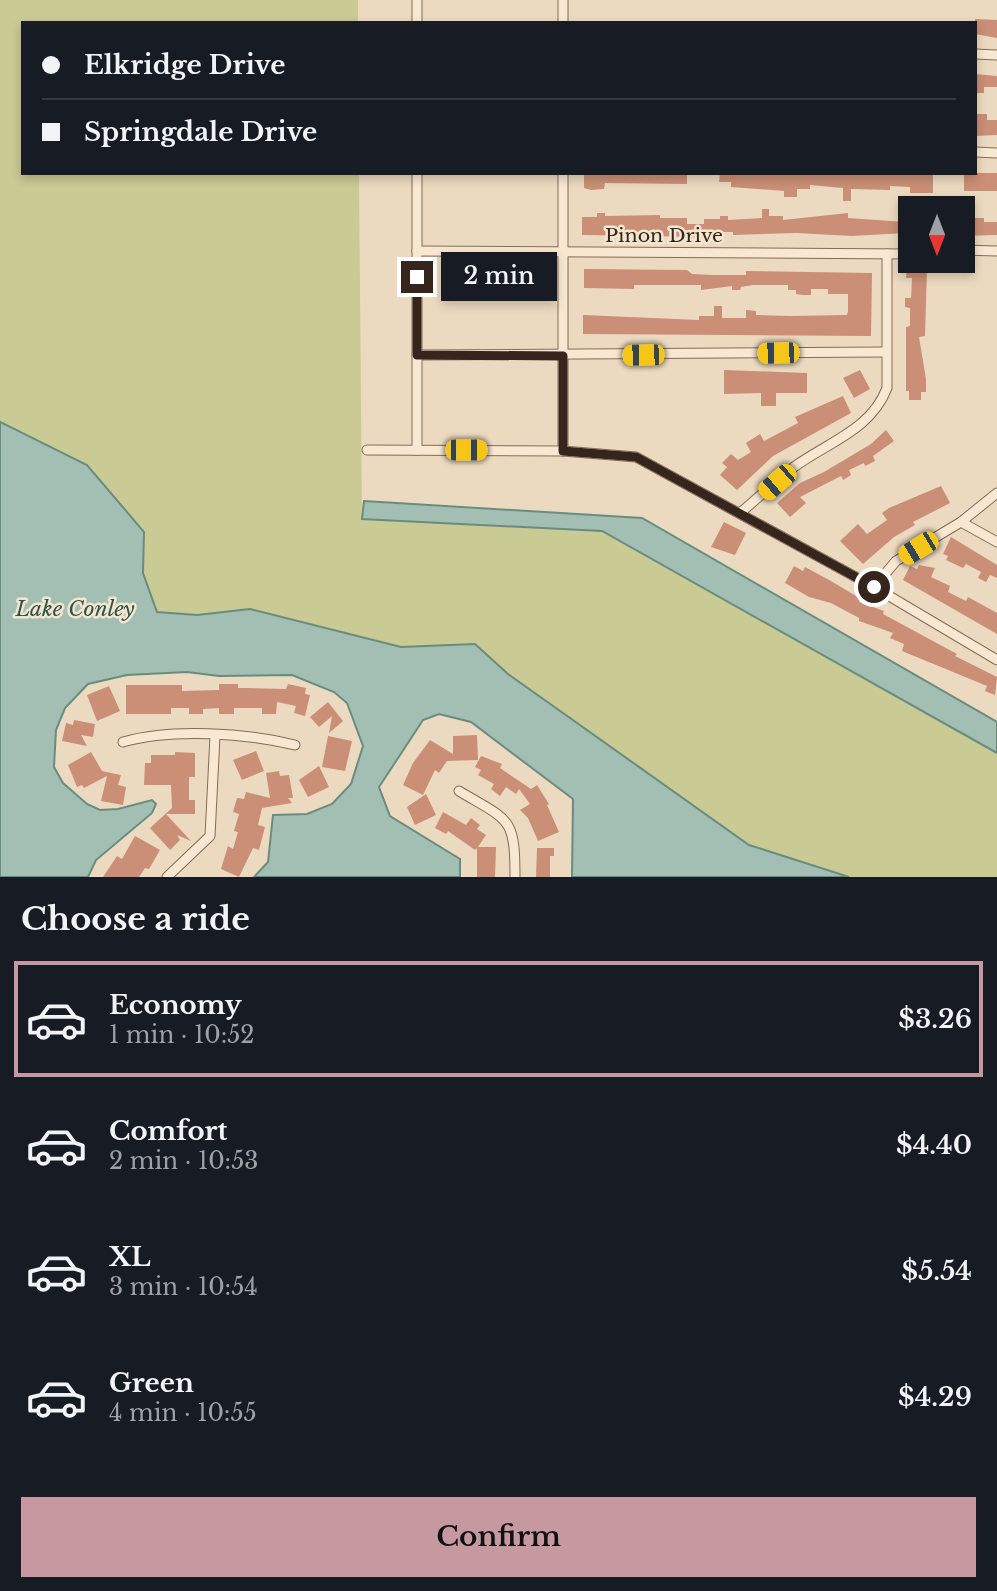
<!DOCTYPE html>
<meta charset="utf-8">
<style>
body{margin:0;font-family:"Libre Baskerville",serif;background:#20242c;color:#f1f3f6;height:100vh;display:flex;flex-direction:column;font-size:26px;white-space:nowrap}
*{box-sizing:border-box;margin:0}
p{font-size:23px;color:#9ea1a6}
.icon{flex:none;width:38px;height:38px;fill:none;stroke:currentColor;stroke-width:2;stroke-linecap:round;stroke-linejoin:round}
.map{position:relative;height:877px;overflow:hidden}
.panel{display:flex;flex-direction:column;background:#171b24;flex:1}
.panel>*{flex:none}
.top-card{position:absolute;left:21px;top:21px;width:956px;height:154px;border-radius:0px;box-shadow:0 4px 10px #0003;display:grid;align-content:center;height:154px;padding:0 21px;background:#171b24}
.needle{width:46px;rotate:180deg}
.tools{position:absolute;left:898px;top:196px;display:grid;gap:14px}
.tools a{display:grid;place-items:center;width:77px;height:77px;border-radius:0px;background:#171b24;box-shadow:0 4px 10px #0003;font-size:35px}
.end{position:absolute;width:32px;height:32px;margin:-16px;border:9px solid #35251c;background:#fff;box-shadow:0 0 0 4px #fff}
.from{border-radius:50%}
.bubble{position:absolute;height:49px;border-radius:0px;background:#171b24;box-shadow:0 4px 10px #0003;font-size:23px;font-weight:600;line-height:49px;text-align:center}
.car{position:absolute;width:21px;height:42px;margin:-21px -10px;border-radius:9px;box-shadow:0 0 5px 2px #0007;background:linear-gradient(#f5c518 24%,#345 0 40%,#f5c518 0 76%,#345 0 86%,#f5c518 0)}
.top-card b{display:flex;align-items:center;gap:24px;height:66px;font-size:26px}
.top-card b+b{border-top:2px solid #363941}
.top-card i{width:18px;height:18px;background:#f1f3f6}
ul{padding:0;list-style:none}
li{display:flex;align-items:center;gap:21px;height:116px;margin:0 14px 10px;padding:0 7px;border:4px solid transparent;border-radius:0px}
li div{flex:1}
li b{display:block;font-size:26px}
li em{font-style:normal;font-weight:600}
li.current{border-color:#c699a0}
li>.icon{width:63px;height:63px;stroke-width:1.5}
h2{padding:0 21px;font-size:32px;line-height:84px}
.cta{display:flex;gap:14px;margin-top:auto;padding:14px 21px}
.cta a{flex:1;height:80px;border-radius:0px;background:#c699a0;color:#111;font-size:28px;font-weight:600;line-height:80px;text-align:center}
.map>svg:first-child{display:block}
</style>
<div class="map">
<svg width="997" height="877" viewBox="0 0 997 877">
<rect width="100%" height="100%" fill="#ecdac0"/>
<polygon fill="#caca94" points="0,0 358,0 358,23 23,23 23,173 359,173 362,519 602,531 997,753 997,877 849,877 749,845 508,674 475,644 401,647 250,609 197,615 157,612 143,573 144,531 87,465 0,422"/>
<g fill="#a3bfb3" stroke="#6a8c7f" stroke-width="2">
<polygon points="0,422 87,465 144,532 143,573 157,612 197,615 250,609 401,647 475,644 508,674 749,845 849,877 572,877 573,799 471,722 439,714 423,720 379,787 390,816 460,859 460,877 254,877 268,862 273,815 307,814 332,804 351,784 363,746 347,703 334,692 292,675 219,676 187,672 127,675 88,684 65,708 56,730 54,767 63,783 87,804 100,810 118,809 152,800 156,804 152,813 96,860 88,877 0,877"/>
<polygon points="364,501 642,518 997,722 997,753 602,531 362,519"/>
</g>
<g fill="#ca8f76">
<polygon points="975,19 997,20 997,38 975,34"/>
<polygon points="975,74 997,76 997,87 984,87 984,93 975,93"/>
<polygon points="975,114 987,114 987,120 997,120 997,135 975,136"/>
<polygon points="584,173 687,173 687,184 605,183 604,189 591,190 584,188"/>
<polygon points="720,173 933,173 933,193 910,193 910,187 890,186 890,190 851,189 851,201 843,201 843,188 810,185 810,189 797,189 797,197 784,197 784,191 731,187 731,182 719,182"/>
<rect x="964" y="173" width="33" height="18"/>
<polygon points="762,209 769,209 769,216 783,216 783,220 848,213 848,218 905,222 906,233 852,236 796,233 733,235 733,232 715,232 715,235 708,237 582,235 582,217 597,217 597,213 605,213 605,216 660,215 660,218 687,218 687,224 704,224 704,219 720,219 720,216 728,216 728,220 762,218"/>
<polygon points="962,218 984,218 984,222 997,222 997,235 962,236"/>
<polygon points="907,268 927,269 925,336 919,337 926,379 926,392 921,392 921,400 909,400 909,391 906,391 906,327 910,326 910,308 905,307 905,298 911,298 912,278 906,278"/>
<polygon points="584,269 687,270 692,274 714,275 746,275 746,271 872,273 871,336 583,334 583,315 699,320 699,316 714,316 714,306 722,306 722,318 746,318 746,310 756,311 756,315 791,316 847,315 848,311 848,294 828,294 828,289 811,289 811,295 803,295 796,294 796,290 788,290 788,285 753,285 741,287 740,290 732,290 732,286 701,290 701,285 634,285 634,289 584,288"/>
<polygon points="724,370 807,373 807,393 776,393 776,406 761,406 761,393 724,394"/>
<polygon points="860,370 870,389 854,398 843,378"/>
<polygon points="843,396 851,413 773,456 737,490 720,475 727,467 722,463 731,454 738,460 751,452 746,443 760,434 764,441 798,423 795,417"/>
<polygon points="886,430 894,441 873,456 875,461 865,466 864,463 849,470 851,475 843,480 841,476 800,497 806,503 790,517 777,503 800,483 824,472 871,444"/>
<polygon points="941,486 950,503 913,522 915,525 894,537 863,564 840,541 858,524 867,534 887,520 882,513 889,508"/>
<polygon points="724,522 746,533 735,555 711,547"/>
<polygon points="951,537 997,565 997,578 990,575 986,582 978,578 981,572 966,564 963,568 946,560 948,556 943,554"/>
<polygon points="919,565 935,568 931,577 950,586 948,592 966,601 968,597 997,613 997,634 903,580 910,566 917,569"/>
<polygon points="794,566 803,571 805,567 831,581 861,599 859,602 884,611 883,614 957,654 955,656 997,677 995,695 985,691 987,686 902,651 904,644 890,638 893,633 859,621 859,618 831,603 809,597 785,583"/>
<polygon points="219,684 238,684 238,688 246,688 286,689 288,684 306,688 305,694 310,695 305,716 294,713 296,706 277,702 276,714 262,714 262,708 234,708 234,714 219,714 219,708 203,709 203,714 189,714 189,708 171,708 171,714 126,714 126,685 182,685 182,691 219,690"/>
<polygon points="109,686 120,711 97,721 87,695"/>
<polygon points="328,702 343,721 329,733 332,716 319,727 310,717"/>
<polygon points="74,720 95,724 93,737 81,735 87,746 62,741 66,723 73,725"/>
<polygon points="477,735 478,760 447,761 439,773 435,770 423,795 403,785 413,763 430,740 453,754 453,736"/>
<polygon points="328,736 352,741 345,771 322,767"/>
<polygon points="256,751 264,771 242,780 233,760"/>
<polygon points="91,752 102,771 121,775 118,785 126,787 123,805 101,801 107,776 84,788 82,785 77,787 68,765"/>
<polygon points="175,752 195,753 195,777 189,777 189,800 195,800 195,814 166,814 191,841 177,835 180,840 170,850 150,828 172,808 171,785 144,785 145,763 151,763 151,755 175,755"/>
<polygon points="481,756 502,764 500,768 531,789 537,785 549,804 547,805 559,832 538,841 528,818 520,810 530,804 519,789 516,794 506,787 500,796 491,789 494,784 478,775 481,770 475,767"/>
<polygon points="319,766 329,787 308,797 299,780"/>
<polygon points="279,771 280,776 289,775 293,798 288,798 292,803 262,808 258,825 265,827 259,850 253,848 239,877 221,869 228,846 233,849 238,832 234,831 239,814 233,812 237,798 244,799 246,792 270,798 266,773"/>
<polygon points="426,794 436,815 415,825 407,807"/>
<polygon points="443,812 466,825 471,818 480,825 477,829 486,835 478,847 496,847 495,877 477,877 477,848 475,850 448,831 446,834 435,828"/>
<polygon points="135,836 160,850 149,869 145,868 139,877 103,877 117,856 122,859"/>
<polygon points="537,848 554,848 554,856 550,856 550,877 536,877"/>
</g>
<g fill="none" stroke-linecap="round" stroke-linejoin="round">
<g stroke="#856b58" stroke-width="11">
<g id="minor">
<polyline points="417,0 417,23"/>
<polyline points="563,0 563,23"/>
<polyline points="975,54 997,55"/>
<polyline points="975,152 997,153"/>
<polyline points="563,173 563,451"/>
<polyline points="962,250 997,251"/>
<polyline points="417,251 910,254"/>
<polyline points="417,355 886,352"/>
<polyline points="367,450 563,451 636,457 874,587 997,660"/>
<polyline points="417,450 417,173"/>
<path d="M740,513C758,498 776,481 794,467C828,442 871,430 887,388V254"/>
<polyline points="961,522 997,542"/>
<polyline points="874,587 896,561 961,522 997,493"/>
<path d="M123,742C172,728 246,733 295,745"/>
<path d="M459,791C509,821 515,816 515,877"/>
<polyline points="167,877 210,836 215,736"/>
</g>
</g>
<use href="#minor" stroke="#f8e8d2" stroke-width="9"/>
</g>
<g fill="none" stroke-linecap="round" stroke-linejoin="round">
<polyline stroke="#35251c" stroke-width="9" points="417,277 417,355 563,356 563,451 636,457 874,587"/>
</g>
<g text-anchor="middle" stroke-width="5" stroke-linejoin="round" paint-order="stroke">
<g font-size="19" fill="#35251c" stroke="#f4e5cf">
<text x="664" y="242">Pinon Drive</text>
</g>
<g font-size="21" font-style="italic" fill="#2c544d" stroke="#f4e5cf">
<text x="75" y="616">Lake Conley</text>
</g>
</g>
</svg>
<div class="tools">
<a><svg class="needle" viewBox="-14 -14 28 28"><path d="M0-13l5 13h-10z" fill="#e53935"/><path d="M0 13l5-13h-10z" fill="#9ea1a6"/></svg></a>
</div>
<i class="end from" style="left:874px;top:587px"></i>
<i class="end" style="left:417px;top:277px"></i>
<div class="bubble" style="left:441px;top:252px;width:116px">2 min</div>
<i class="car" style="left:778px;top:353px;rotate:269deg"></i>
<i class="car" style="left:643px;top:355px;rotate:269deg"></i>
<i class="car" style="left:466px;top:450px;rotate:90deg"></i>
<i class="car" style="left:777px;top:482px;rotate:229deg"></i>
<i class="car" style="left:918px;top:548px;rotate:239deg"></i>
<div class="top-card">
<b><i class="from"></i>Elkridge Drive</b>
<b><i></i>Springdale Drive</b>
</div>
</div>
<section class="panel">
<h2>Choose a ride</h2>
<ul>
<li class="current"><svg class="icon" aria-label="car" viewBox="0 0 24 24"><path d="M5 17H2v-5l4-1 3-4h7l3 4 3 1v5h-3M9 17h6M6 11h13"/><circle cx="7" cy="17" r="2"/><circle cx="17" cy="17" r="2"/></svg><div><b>Economy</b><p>1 min · 10:52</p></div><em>$3.26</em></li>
<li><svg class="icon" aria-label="car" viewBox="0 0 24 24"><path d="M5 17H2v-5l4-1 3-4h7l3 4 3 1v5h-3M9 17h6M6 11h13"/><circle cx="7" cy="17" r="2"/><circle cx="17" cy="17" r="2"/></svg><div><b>Comfort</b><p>2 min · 10:53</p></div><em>$4.40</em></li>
<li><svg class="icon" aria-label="car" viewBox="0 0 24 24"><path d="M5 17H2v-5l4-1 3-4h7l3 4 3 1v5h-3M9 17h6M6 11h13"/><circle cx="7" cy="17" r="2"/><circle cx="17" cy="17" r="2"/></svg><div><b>XL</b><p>3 min · 10:54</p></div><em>$5.54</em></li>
<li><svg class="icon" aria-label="car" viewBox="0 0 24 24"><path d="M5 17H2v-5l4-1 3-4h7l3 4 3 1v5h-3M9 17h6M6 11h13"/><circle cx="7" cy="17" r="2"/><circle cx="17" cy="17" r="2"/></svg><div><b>Green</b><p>4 min · 10:55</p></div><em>$4.29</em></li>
</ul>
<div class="cta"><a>Confirm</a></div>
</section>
